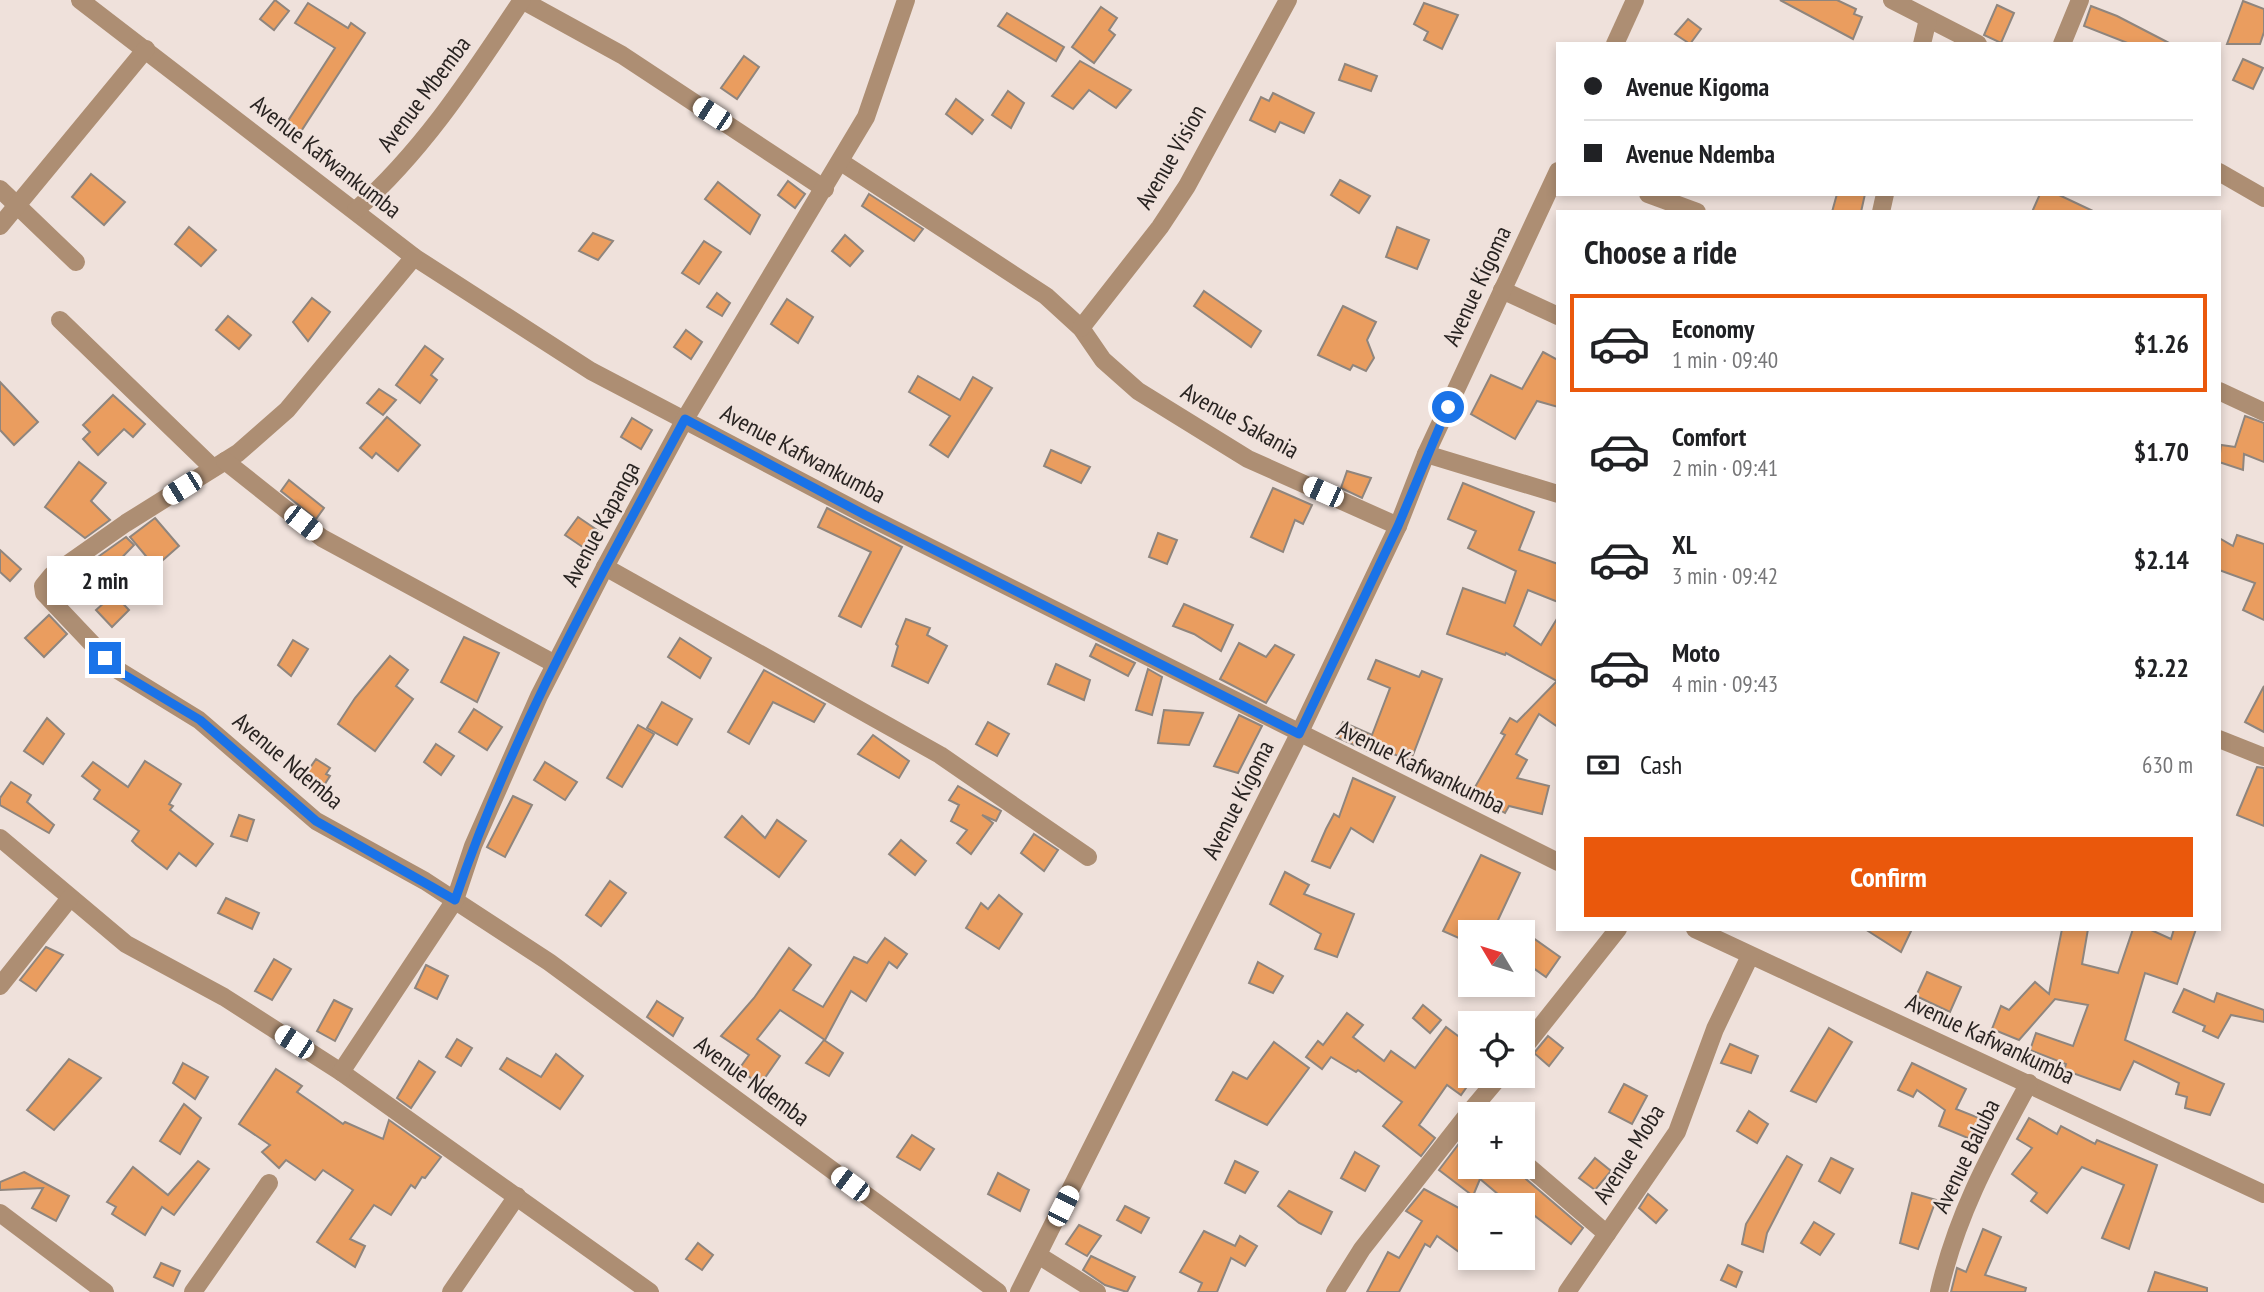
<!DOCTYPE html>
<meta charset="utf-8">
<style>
body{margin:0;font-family:"PT Sans Narrow",sans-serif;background:#f6f6f6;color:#202124;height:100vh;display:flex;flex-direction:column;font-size:26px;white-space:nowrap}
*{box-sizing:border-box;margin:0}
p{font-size:23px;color:#757577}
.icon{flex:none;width:38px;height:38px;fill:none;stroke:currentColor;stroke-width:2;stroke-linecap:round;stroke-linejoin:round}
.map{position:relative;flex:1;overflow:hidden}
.panel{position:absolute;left:1556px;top:210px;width:665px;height:721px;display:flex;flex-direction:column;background:#fff;border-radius:0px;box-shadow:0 4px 10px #0003}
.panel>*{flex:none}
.banner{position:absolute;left:1556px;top:42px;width:665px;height:154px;border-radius:0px;box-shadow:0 4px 10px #0003;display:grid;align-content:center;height:154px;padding:0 28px;background:#fff}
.needle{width:46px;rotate:308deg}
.buttons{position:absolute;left:1458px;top:920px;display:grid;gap:14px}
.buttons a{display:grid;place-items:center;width:77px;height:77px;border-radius:0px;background:#fff;box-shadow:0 4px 10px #0003;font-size:35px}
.end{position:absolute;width:32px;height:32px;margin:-16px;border:9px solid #1a73e8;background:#fff;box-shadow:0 0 0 4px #fff}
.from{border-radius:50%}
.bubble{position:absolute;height:49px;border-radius:0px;background:#fff;box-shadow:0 4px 10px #0003;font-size:23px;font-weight:600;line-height:49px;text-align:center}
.car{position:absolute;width:21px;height:42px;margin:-21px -10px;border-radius:9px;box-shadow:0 0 5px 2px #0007;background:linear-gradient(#fff 24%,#345 0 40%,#fff 0 76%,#345 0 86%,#fff 0)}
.banner b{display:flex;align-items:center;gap:24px;height:66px;font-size:26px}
.banner b+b{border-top:2px solid #e0e0e0}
.banner i{width:18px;height:18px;background:#202124}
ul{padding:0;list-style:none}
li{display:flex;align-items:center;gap:21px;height:98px;margin:0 14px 10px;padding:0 14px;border:4px solid transparent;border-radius:0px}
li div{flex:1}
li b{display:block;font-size:26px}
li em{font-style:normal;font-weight:600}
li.active{border-color:#ea580c}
li>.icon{width:63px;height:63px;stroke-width:1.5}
h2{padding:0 28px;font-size:32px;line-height:84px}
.pay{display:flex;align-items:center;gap:18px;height:77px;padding:0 28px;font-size:26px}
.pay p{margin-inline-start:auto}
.button{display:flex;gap:14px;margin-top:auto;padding:14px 28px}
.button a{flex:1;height:80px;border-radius:0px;background:#ea580c;color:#fff;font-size:28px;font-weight:600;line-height:80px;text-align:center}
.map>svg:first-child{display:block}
</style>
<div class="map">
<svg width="2264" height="1292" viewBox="0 0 2264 1292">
<rect width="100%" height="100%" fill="#efe1db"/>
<g fill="#ea9d5f" stroke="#8f857d" stroke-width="2">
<polygon points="275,0 289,11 274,30 260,19"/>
<polygon points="1780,0 1837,0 1856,9 1854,14 1862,17 1853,39"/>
<polygon points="2243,1 2264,9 2264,32 2260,44 2227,44"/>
<polygon points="308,3 348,28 351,23 365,33 296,139 282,130 335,48 295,23"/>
<polygon points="1424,3 1458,15 1442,49 1424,40 1428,32 1414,24"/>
<polygon points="1997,5 2014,13 2001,43 1984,35"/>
<polygon points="2091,6 2117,16 2171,44 2130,44 2084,26"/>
<polygon points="1101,7 1117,18 1109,30 1115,35 1094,63 1072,47"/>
<polygon points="1007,13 1064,47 1056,61 998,26"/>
<polygon points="1688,19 1701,29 1690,44 1675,34"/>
<polygon points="744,56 759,67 737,99 721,88"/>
<polygon points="2243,59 2263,68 2253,89 2233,80"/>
<polygon points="1080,61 1131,90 1116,108 1089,90 1073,109 1052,96"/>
<polygon points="1345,64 1377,76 1371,91 1339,80"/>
<polygon points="1008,91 1024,103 1011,128 992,115"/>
<polygon points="1273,93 1314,113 1304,133 1280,122 1275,132 1250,120 1261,97 1269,101"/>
<polygon points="956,99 983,120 972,134 946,114"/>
<polygon points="91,174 125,202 104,225 72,197"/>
<polygon points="1340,180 1370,196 1359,213 1331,195"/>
<polygon points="788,181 805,194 795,208 778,195"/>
<polygon points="718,182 760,215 750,234 705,199"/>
<polygon points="869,194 923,229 914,241 862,206"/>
<polygon points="1837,194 1865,194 1861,212 1832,212"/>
<polygon points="2040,194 2057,194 2095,212 2032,212"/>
<polygon points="189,227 216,250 201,266 175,244"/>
<polygon points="1397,227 1429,240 1417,269 1386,257"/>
<polygon points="593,233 613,241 598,260 579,251"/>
<polygon points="845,235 863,251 850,266 832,251"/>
<polygon points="704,241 721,252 699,284 682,273"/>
<polygon points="1204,291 1261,331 1251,347 1194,306"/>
<polygon points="717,293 730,303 722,316 707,307"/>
<polygon points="312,298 330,312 308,341 293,322"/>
<polygon points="787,299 813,317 798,343 771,324"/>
<polygon points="1343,306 1376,322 1367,340 1374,358 1366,371 1353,365 1350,370 1318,355"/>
<polygon points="228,316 251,335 239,349 216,330"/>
<polygon points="686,330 702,342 691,359 674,347"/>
<polygon points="425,346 443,359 431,375 437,380 420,403 396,385"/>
<polygon points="1543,352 1558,360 1558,407 1537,401 1515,439 1471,414 1491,375 1522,389"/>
<polygon points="918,376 960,400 973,377 992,388 948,457 930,445 950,416 909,392"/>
<polygon points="0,382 38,422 14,445 0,430"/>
<polygon points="379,389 396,400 383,415 367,403"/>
<polygon points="113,395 145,424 133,437 124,429 98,455 83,439 90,432 83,425"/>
<polygon points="2245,416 2264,423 2264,462 2244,454 2243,470 2219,462 2221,445 2235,447"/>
<polygon points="387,417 420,445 398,471 376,453 372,458 360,448"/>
<polygon points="632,418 652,430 641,449 621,437"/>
<polygon points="1051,450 1090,467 1081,483 1044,466"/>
<polygon points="79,462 106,483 91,501 110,520 85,538 45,507"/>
<polygon points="1347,471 1371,478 1362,498 1341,488"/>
<polygon points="289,480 324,508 316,519 281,491"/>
<polygon points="1463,483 1534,512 1519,550 1558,564 1558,602 1528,590 1514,626 1541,645 1558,617 1558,727 1539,714 1516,754 1527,760 1517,778 1549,786 1542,814 1509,806 1505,813 1471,794 1505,735 1501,733 1510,718 1517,722 1557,681 1506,653 1505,655 1447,634 1463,588 1505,603 1516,571 1468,548 1476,531 1448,519"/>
<polygon points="1273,488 1312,505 1303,524 1295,520 1283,552 1251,537"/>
<polygon points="827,508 902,547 861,627 839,616 871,552 818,527"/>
<polygon points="578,517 600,532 587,550 565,535"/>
<polygon points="155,518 179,546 155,567 130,537"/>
<polygon points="1158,533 1177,540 1167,564 1149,557"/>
<polygon points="2237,535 2264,544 2264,620 2243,610 2255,583 2219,570 2219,538 2233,546"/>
<polygon points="126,537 134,545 109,571 95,559"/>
<polygon points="0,550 21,569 10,581 0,572"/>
<polygon points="114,594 129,610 112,627 96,610"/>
<polygon points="1184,604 1233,625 1221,651 1194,634 1173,626"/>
<polygon points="49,615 67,634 44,657 25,638"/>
<polygon points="906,619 930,628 927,635 947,646 928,683 892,666 898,646 896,644"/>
<polygon points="464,637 499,653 477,702 441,682"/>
<polygon points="680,638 711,658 700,678 668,657"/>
<polygon points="293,640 308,649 291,676 278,665"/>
<polygon points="1239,643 1266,657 1275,645 1294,655 1266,703 1220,679"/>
<polygon points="1096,644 1135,663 1128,676 1090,656"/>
<polygon points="390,656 408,670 396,686 413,699 375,751 338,724 355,698"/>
<polygon points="1376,660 1419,677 1422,671 1442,679 1411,760 1381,750 1379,756 1336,737 1343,722 1372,735 1390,688 1368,679"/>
<polygon points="1056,664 1090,680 1084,700 1048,684"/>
<polygon points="1148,669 1162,677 1152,715 1136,710"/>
<polygon points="764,670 825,704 814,722 773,702 749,744 728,732"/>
<polygon points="2264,686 2264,732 2245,722"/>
<polygon points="662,702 692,719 677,745 647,728"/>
<polygon points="474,709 502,727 487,750 459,732"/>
<polygon points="1164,710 1203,713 1189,745 1158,743"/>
<polygon points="1239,715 1262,726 1238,773 1214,766"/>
<polygon points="47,718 64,734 43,764 24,751"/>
<polygon points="988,722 1009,734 997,756 976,744"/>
<polygon points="638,725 654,734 622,787 607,778"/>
<polygon points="873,735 909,761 899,778 858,754"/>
<polygon points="436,744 454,756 441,775 424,762"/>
<polygon points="316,759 330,768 326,774 330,776 321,790 303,778"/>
<polygon points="145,761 181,784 169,804 173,806 170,810 213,844 196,866 179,853 167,869 136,845 132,841 139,831 94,799 100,790 82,776 93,762 128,787"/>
<polygon points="545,762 577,782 565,800 534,780"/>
<polygon points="2257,767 2264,768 2264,826 2237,815"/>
<polygon points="1353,778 1395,797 1373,842 1351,828 1330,868 1312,861 1326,829 1334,814 1339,817"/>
<polygon points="11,782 31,795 27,802 54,825 49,833 0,805 0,798"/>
<polygon points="958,786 1001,811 996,821 982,815 993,823 971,854 957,843 967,830 951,821 959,805 949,800"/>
<polygon points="513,796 532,805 505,857 487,847"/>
<polygon points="239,815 254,820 247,841 231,836"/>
<polygon points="742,816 765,838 777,820 806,841 779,877 725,837"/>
<polygon points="1034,834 1058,850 1044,871 1021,853"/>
<polygon points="901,840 926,861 915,875 889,854"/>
<polygon points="1481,855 1520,873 1492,933 1470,933 1470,943 1443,931"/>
<polygon points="1285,872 1309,885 1304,894 1354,914 1337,957 1315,949 1321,934 1270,904"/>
<polygon points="610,881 626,893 601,926 586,915"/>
<polygon points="999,895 1022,914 999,949 966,928 981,903 988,909"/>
<polygon points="226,898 259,913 252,929 218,913"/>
<polygon points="1865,929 1912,929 1901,952"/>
<polygon points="2062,929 2088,929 2082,964 2118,973 2133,929 2149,929 2171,939 2174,929 2196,929 2177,984 2145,973 2125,1040 2224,1084 2210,1115 2185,1108 2187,1097 2176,1094 2179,1083 2134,1061 2120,1090 2064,1070 2066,1064 2030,1050 2036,1033 2073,1046 2088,1005 2055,999 2019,1040 1992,1029 2001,1006 2009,1010 2035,982 2049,994"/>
<polygon points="1522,930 1560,957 1546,977 1522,960"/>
<polygon points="885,938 907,954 897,968 889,962 866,1001 851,991 825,1040 780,1010 757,1039 780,1056 760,1085 739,1069 749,1055 721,1036 754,998 789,948 811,965 793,990 823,1007 854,957 867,963"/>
<polygon points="46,947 63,955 36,991 20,980"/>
<polygon points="274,959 291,969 272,1000 255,991"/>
<polygon points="1258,962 1283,976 1273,993 1249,983"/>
<polygon points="426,965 448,976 437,999 415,988"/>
<polygon points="1927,972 1961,987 1950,1012 1916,996"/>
<polygon points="2184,989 2214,1002 2217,993 2264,1010 2264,1022 2231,1015 2218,1038 2203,1031 2205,1026 2173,1012"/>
<polygon points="334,1000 352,1009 335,1041 317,1031"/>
<polygon points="657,1001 683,1018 673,1036 647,1017"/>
<polygon points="1423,1005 1441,1020 1430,1033 1413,1018"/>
<polygon points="1347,1013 1363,1025 1353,1037 1384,1061 1391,1051 1415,1068 1446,1027 1470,1045 1471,1081 1461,1095 1447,1085 1419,1125 1435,1138 1421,1156 1383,1126 1402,1102 1358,1070 1356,1072 1331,1057 1322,1069 1306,1057 1318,1041 1323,1045"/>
<polygon points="1829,1028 1852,1042 1816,1102 1791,1091"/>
<polygon points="1548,1036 1563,1048 1549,1066 1534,1053"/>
<polygon points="457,1039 472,1048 461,1066 446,1057"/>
<polygon points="824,1040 843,1053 829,1076 806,1063"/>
<polygon points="1274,1042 1309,1068 1267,1125 1216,1100 1233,1072 1247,1079"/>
<polygon points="1730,1044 1758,1056 1751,1073 1721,1063"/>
<polygon points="556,1054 583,1076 560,1109 500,1069 507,1058 541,1077"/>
<polygon points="69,1059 101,1078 54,1130 27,1110"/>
<polygon points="419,1061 435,1072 411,1108 397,1098"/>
<polygon points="183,1063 208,1077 195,1099 173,1083"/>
<polygon points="1912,1063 1966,1089 1956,1109 1984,1120 1975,1141 1939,1126 1945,1110 1917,1090 1913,1097 1898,1090"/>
<polygon points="276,1069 302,1086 297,1092 343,1124 345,1122 383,1139 389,1120 441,1157 425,1178 422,1177 415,1188 411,1185 391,1215 374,1205 350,1239 365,1246 355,1267 317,1242 353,1190 323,1170 315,1180 286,1160 279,1168 262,1152 270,1145 239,1124"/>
<polygon points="1624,1084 1647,1096 1632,1124 1609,1112"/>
<polygon points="184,1104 201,1118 180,1154 160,1141"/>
<polygon points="1749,1111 1768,1124 1757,1143 1737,1131"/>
<polygon points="2029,1118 2057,1134 2061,1126 2095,1144 2097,1140 2157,1165 2129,1249 2102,1238 2124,1185 2082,1167 2047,1213 2031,1201 2037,1193 2012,1174 2032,1148 2017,1139"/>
<polygon points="912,1135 934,1149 920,1170 897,1157"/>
<polygon points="1464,1137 1470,1142 1470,1167 1512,1167 1583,1228 1571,1244 1522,1206 1512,1206 1480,1179 1473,1196 1439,1170"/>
<polygon points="1355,1152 1379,1166 1365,1191 1341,1178"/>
<polygon points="1787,1156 1802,1165 1767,1233 1763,1252 1742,1244 1746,1224"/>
<polygon points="1595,1158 1611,1171 1595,1190 1579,1178"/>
<polygon points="1831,1158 1853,1169 1840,1193 1819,1181"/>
<polygon points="198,1161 209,1169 174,1215 162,1207 145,1235 112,1214 116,1207 107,1202 133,1167 168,1195"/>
<polygon points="1235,1161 1258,1172 1245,1193 1225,1183"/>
<polygon points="24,1172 69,1196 56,1221 32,1208 43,1188 0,1190 0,1182"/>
<polygon points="998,1173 1029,1190 1020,1211 988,1194"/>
<polygon points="1424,1189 1470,1214 1470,1260 1437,1236 1430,1247 1425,1244 1399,1292 1367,1292 1388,1252 1399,1258 1422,1221 1406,1211"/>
<polygon points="1289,1191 1332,1212 1321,1234 1299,1223 1278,1206"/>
<polygon points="1912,1193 1936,1200 1918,1249 1900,1243"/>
<polygon points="1648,1194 1667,1210 1656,1223 1639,1208"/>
<polygon points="1125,1206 1149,1218 1141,1233 1117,1220"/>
<polygon points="1814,1222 1834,1234 1820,1255 1801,1243"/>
<polygon points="1079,1225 1101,1236 1087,1256 1066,1244"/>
<polygon points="1983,1229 2001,1237 1985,1275 2026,1288 2025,1292 1951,1292 1957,1268 1966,1272"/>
<polygon points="1204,1231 1235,1246 1240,1236 1257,1246 1245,1266 1231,1258 1217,1292 1198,1292 1202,1283 1180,1272"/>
<polygon points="698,1243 713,1255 702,1270 686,1259"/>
<polygon points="1091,1256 1135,1277 1127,1292 1105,1285 1083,1270"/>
<polygon points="161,1263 180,1271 173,1286 154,1277"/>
<polygon points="1728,1265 1742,1272 1736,1287 1721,1280"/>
<polygon points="2155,1272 2207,1288 2207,1292 2148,1292"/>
</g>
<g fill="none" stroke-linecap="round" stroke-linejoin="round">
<g stroke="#ad8e73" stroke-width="18">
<polyline points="80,0 414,257 591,371 865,515 1558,862"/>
<polyline points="522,0 622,55 825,189"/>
<polyline points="1892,0 1978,44"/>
<polyline points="1615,44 1635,0"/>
<polyline points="1922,44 1928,19"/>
<polyline points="2062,44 2080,0"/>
<polyline points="841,162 1046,296 1081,328 1103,360 1138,391 1248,459 1398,526"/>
<polyline points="2219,172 2264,198"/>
<polyline points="0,189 76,262"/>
<polyline points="1648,194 1697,212"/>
<path d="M356,210C424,150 472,75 522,0"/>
<polyline points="1881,212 1885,194"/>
<polyline points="0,226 146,49"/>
<polyline points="414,257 287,410 238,453 126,523 52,575 43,586 44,593 116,669 199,720 316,821 425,881 549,962 998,1292"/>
<polyline points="1502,290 1558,316"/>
<polyline points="60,320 213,468"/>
<polyline points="1081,328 1160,227 1187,186 1288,0"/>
<polyline points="2219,391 2264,412"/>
<polyline points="1426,454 1558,494"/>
<polyline points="225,461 322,538 555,664"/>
<polyline points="605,567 940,755 1088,857"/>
<polyline points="2219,739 2264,757"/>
<polyline points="0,838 126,944 224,997 341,1072 650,1292"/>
<polyline points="1695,929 2264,1194"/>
<polyline points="0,986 70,898"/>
<polyline points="1522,1050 1618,929"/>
<polyline points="341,1072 455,900 473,846 539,696 605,567 685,419 866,117 906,0"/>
<polyline points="1470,1116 1468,1114 1500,1076"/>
<polyline points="1522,1161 1607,1234"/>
<polyline points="0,1213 105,1292"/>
<polyline points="1038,1255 1097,1292"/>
<polyline points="193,1292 269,1183"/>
<polyline points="451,1292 517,1196"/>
<polyline points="1019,1292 1299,734 1398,526 1426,454 1558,171"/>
<polyline points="1335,1292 1362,1249 1468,1114"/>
<polyline points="1567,1292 1677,1132 1715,1029 1750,956"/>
<path d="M1939,1292C1957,1213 1991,1153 2029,1083"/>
</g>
</g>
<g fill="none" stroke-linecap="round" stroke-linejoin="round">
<path stroke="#1a73e8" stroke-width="9" d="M105,658L123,674L200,720L316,821L455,900C512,731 601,575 685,419L865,515L1299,734L1398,526L1448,407"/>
</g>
<g text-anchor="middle" stroke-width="5" stroke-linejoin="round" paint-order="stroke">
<g font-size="24" fill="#282321" stroke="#efe1db">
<text transform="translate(424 94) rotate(-53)" y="8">Avenue Mbemba</text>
<text transform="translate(326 157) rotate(38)" y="8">Avenue Kafwankumba</text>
<text transform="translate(1171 157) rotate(-60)" y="8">Avenue Vision</text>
<text transform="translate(1477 286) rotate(-65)" y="8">Avenue Kigoma</text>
<text transform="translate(1240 421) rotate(29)" y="8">Avenue Sakania</text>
<text transform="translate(803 454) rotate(28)" y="8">Avenue Kafwankumba</text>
<text transform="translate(601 524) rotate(-62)" y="8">Avenue Kapanga</text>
<text transform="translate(288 761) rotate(40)" y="8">Avenue Ndemba</text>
<text transform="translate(1421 767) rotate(26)" y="8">Avenue Kafwankumba</text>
<text transform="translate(1238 800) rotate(-63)" y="8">Avenue Kigoma</text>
<text transform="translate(1990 1039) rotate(25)" y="8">Avenue Kafwankumba</text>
<text transform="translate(752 1081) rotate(36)" y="8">Avenue Ndemba</text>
<text transform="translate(1629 1154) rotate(-58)" y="8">Avenue Moba</text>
<text transform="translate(1966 1156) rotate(-64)" y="8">Avenue Baluba</text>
</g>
</g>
</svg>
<div class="buttons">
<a><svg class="needle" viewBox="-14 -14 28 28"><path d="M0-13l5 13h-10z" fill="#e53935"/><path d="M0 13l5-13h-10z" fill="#757577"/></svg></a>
<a><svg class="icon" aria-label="locate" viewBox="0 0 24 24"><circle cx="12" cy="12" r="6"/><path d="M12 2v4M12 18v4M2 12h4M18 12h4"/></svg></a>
<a>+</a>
<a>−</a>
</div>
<i class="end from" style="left:1448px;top:407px"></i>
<i class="end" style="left:105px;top:658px"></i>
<div class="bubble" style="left:47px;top:556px;width:116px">2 min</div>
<i class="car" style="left:712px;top:114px;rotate:303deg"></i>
<i class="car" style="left:182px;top:488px;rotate:238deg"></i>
<i class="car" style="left:1323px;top:492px;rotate:294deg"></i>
<i class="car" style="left:303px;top:523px;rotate:128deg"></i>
<i class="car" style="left:294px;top:1042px;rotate:303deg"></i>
<i class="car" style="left:850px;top:1184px;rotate:307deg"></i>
<i class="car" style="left:1063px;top:1206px;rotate:27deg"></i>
<div class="banner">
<b><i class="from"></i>Avenue Kigoma</b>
<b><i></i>Avenue Ndemba</b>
</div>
<section class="panel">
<h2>Choose a ride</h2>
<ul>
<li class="active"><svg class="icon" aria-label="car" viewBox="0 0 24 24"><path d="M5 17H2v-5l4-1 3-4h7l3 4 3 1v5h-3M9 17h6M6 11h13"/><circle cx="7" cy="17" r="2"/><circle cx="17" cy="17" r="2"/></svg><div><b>Economy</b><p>1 min · 09:40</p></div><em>$1.26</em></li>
<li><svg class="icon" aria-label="car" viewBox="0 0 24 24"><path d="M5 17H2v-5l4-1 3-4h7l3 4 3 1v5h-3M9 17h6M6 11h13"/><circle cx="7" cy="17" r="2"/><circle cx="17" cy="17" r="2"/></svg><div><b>Comfort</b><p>2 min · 09:41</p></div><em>$1.70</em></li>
<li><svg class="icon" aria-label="car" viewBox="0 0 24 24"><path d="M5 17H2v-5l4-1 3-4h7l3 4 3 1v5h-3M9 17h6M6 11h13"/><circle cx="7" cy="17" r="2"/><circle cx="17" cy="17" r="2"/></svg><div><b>XL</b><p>3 min · 09:42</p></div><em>$2.14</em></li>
<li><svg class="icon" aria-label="car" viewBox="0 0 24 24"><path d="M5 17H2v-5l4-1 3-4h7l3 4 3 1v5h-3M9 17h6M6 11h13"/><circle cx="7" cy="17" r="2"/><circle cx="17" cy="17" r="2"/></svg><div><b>Moto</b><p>4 min · 09:43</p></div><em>$2.22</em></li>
</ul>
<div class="pay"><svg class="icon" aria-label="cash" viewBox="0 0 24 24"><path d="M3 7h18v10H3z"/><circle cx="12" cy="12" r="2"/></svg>Cash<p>630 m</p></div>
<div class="button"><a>Confirm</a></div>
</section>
</div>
